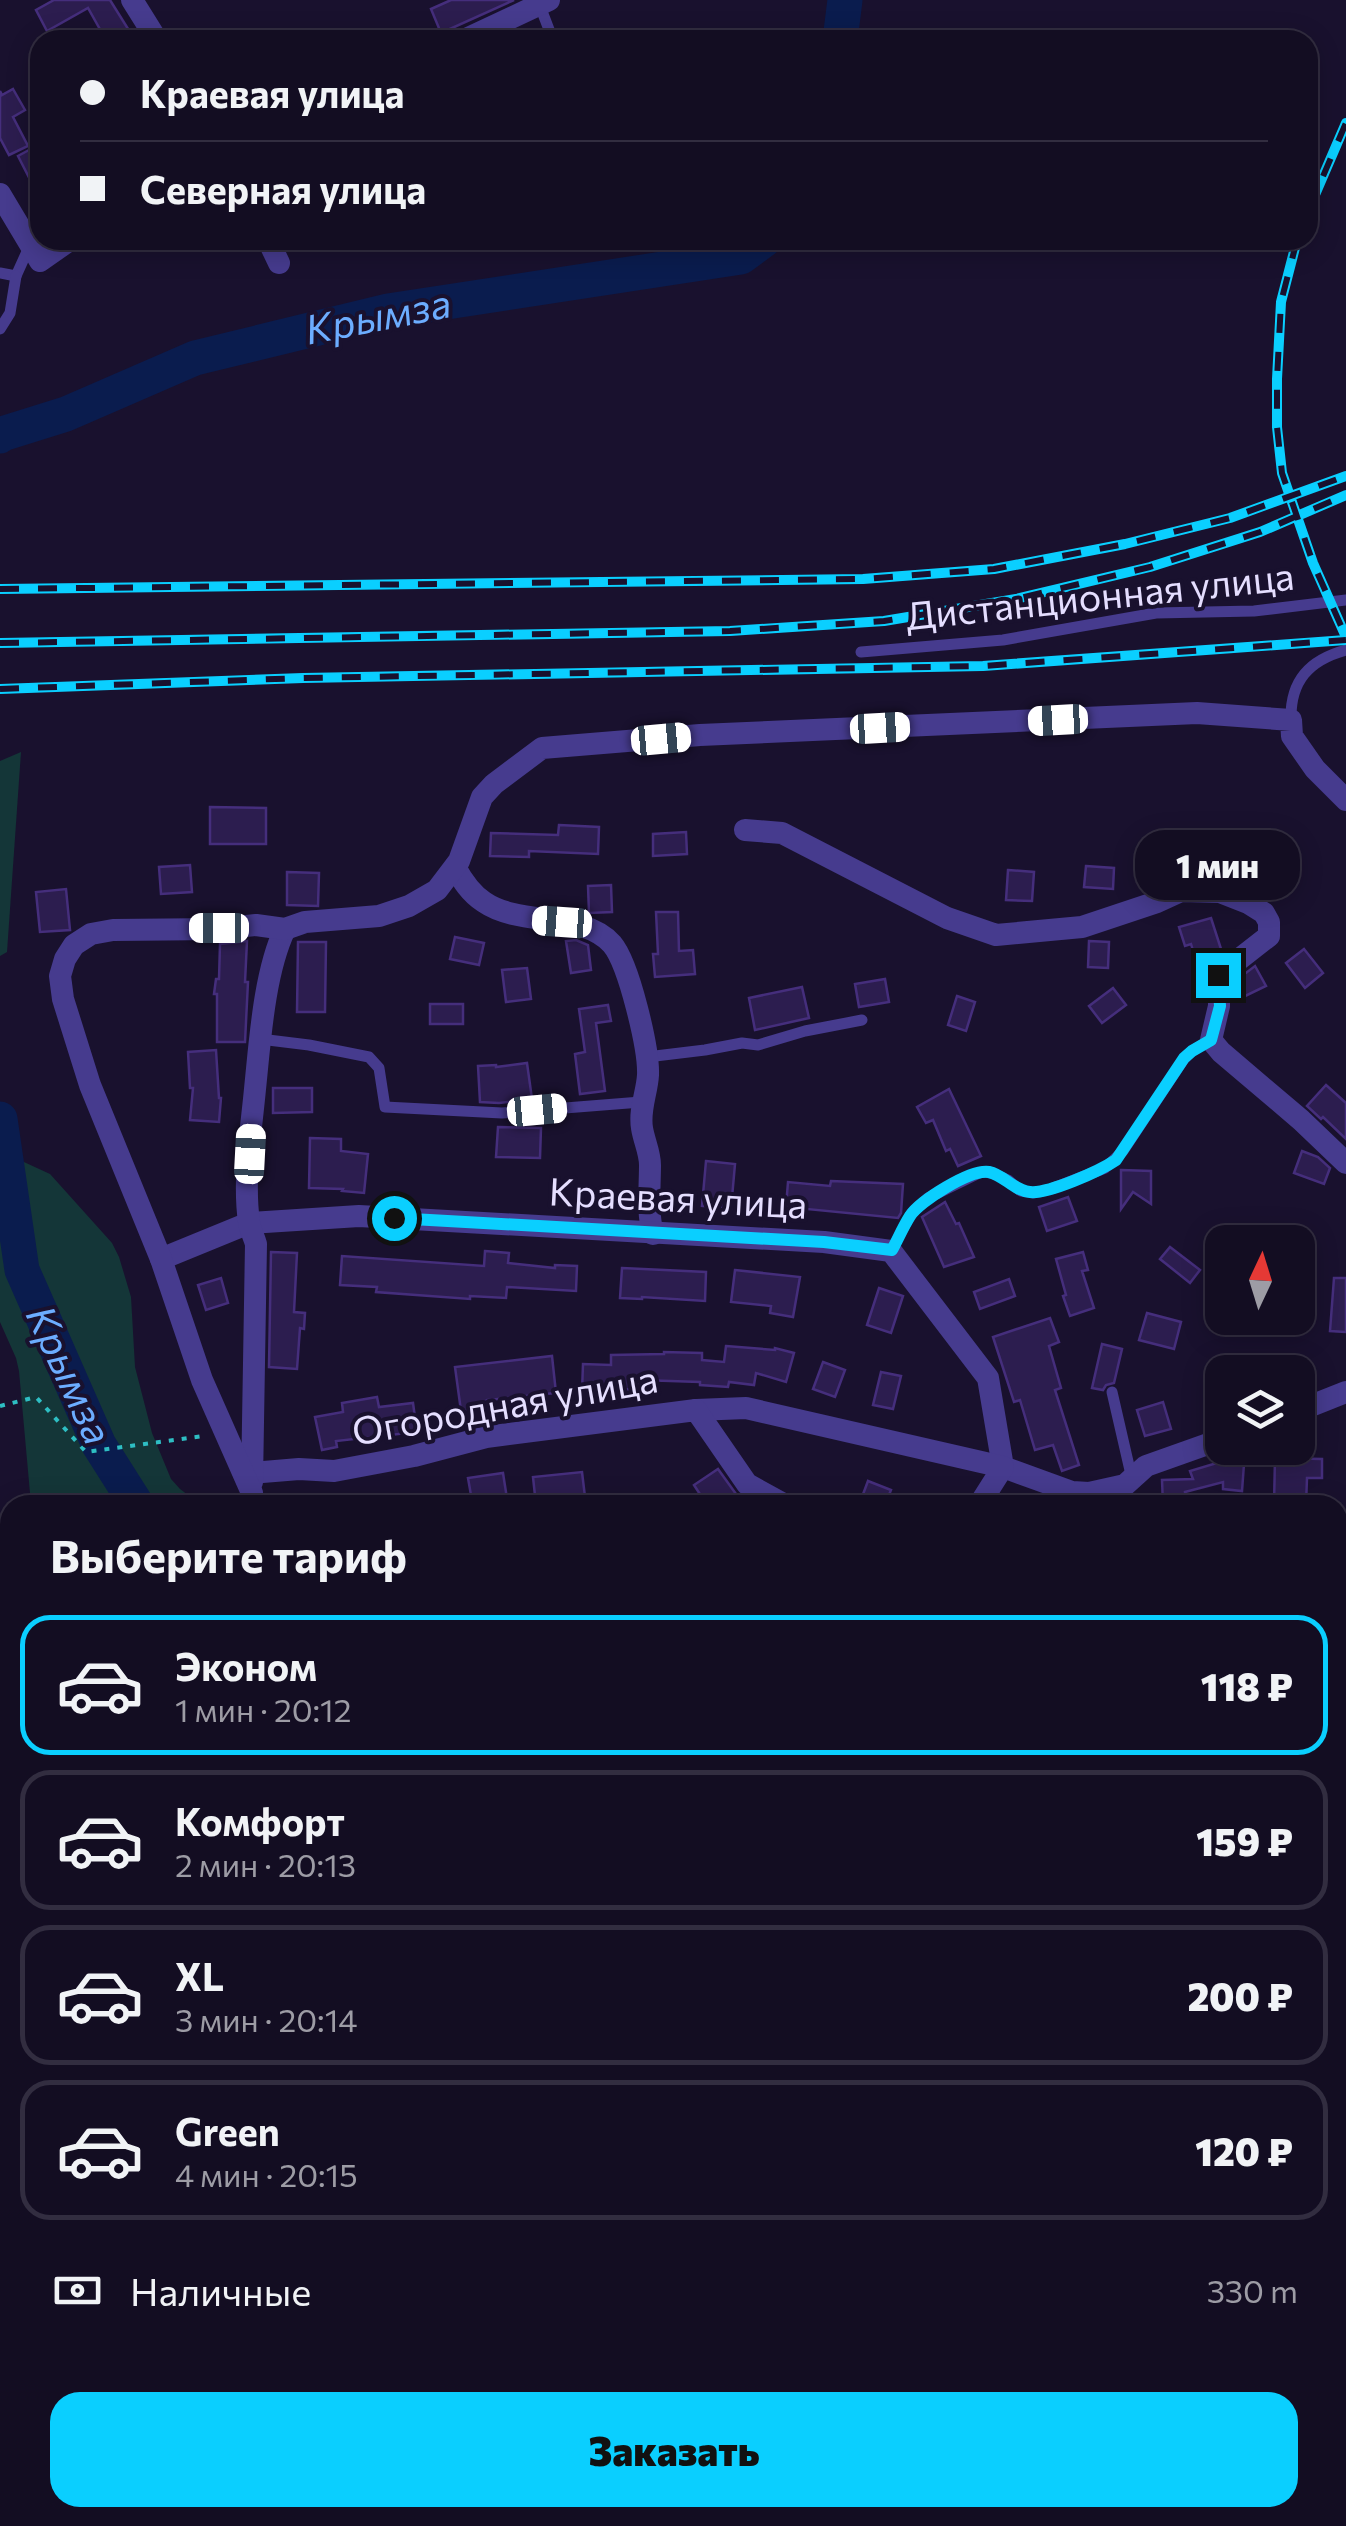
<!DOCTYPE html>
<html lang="ru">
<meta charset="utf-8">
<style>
body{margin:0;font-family:Commissioner,sans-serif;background:#201b2f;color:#f1f3f6;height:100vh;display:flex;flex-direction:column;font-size:38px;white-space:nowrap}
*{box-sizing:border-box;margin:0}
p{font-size:32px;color:#9d9ca5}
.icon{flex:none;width:55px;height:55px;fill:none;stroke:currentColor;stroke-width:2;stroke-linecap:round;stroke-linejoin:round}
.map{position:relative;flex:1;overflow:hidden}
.side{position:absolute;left:0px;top:1495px;width:1348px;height:1032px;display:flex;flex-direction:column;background:#130d22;border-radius:30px 30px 0 0;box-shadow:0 5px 25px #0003,0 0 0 2px #322d40}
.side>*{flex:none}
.top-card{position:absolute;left:30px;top:30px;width:1288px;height:220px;border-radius:30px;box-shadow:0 5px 25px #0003,0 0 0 2px #322d40;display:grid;align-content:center;height:220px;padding:0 50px;background:#130d22}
.needle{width:65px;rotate:4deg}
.buttons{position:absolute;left:1205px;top:1225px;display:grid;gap:20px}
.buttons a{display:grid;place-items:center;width:110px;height:110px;border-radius:20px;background:#130d22;box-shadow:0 5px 25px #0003,0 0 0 2px #322d40;font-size:50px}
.end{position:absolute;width:45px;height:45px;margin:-22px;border:12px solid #0acfff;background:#111;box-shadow:0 0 0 5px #111}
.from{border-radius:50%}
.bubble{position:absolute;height:70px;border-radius:30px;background:#130d22;box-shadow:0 5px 25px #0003,0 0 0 2px #322d40;font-size:32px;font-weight:800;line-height:70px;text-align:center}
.car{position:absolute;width:30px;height:60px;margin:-30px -15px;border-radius:12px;box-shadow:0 0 8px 2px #0007;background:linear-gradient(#fff 24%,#345 0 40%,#fff 0 76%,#345 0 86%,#fff 0)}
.top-card b{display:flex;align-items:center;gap:35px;height:95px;font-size:38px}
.top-card b+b{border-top:2px solid #322d40}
.top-card i{width:25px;height:25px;background:#f1f3f6}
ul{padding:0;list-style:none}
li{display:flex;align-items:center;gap:30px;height:140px;margin:0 20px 15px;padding:0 30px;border:5px solid #322d40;border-radius:30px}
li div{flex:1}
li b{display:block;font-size:38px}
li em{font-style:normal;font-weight:800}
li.current{border-color:#0acfff}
li>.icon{width:90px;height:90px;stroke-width:1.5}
h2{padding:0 50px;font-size:45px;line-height:120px}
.pay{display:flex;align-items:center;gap:25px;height:110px;padding:0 50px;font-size:38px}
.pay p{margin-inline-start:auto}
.primary-button{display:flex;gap:20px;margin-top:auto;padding:20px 50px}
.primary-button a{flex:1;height:115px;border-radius:30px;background:#0acfff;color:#111;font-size:40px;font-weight:800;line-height:115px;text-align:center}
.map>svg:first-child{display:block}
</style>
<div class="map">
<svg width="1346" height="2526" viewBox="0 0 1346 2526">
<rect width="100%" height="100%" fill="#19112e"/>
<g fill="#143638">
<polygon points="21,752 7,952 0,956 0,761"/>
<polygon points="0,1151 50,1174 112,1243 119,1257 131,1297 135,1367 152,1433 171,1479 180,1489 201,1505 31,1504 19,1371 16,1358 0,1322"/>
<polygon points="1346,2258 1346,2409 1338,2419 1338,2261"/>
<polygon points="529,2518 801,2518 804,2526 528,2526"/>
<polygon points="1110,2518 1230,2518 1238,2526 1102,2526"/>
</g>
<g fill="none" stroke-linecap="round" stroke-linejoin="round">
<g stroke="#0a1c4e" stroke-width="35">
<polyline points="840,40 845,0"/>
<polyline points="0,436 2,434 66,414 195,358 388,311 741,257 764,240"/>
<polyline points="0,1119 22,1270 99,1445 137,1505"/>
<polyline points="510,2526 512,2518"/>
</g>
</g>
<g fill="#2c1d4f" stroke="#452e7c" stroke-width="2.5">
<polygon points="54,0 110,0 135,40 106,40 88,8 47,31 36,10"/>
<polygon points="451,0 514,0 441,33 431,9"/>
<polygon points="13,89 25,110 13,117 28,146 9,155 0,138 0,91 2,95"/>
<polygon points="40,144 40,199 18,156"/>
<polygon points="210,807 266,808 266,844 210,844"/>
<polygon points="559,825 599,827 598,854 529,851 529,857 490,856 491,833 558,835"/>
<polygon points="686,832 687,854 653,856 653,834"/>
<polygon points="1202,849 1225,855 1219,877 1196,872"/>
<polygon points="190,865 192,892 161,894 159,867"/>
<polygon points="1086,866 1114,868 1113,889 1084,887"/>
<polygon points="1008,870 1034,872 1032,901 1006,900"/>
<polygon points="287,872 319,873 318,906 287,905"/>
<polygon points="611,885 612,912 589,913 588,886"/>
<polygon points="66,889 70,930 40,932 36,892"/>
<polygon points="656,912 678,912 679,951 693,950 695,974 655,977 653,954 658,954"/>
<polygon points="1211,918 1221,949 1195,957 1191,944 1185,946 1179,927"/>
<polygon points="455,937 484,943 479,965 450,959"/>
<polygon points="576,940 588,945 591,970 571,973 566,941"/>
<polygon points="247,941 245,982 248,982 245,1042 217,1042 217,994 214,994 216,979 219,979 220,944"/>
<polygon points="1089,941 1109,942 1108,968 1088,967"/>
<polygon points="298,942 326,942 325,1012 297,1012"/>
<polygon points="1304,949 1323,973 1305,988 1286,963"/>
<polygon points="1255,966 1266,986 1239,999 1234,988 1234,982"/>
<polygon points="527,968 531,999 506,1002 502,970"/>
<polygon points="885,979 889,1002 859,1007 855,984"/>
<polygon points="802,987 809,1018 755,1030 749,998"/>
<polygon points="1113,988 1126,1005 1102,1023 1089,1006"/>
<polygon points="957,996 975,1002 966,1031 948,1025"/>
<rect x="430" y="1004" width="33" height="20"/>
<polygon points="608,1005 611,1021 596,1023 605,1091 580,1094 575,1054 585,1052 579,1009"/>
<polygon points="216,1050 219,1098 221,1098 219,1122 190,1120 193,1088 190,1088 188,1052"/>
<polygon points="527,1063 532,1099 499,1103 480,1102 478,1066 496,1065 496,1067"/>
<polygon points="1326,1085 1346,1103 1346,1139 1323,1117 1321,1119 1307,1106"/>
<polygon points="273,1088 312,1088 312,1112 273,1113"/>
<polygon points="949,1089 981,1156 958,1166 950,1149 946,1151 933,1120 926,1123 917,1107"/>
<polygon points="498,1127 541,1128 540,1158 496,1157"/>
<polygon points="310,1138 341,1139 341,1151 368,1154 364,1193 342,1191 343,1189 309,1188"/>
<polygon points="1302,1151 1318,1157 1330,1168 1324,1184 1294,1173"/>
<polygon points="706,1161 735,1164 731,1209 702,1206"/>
<polygon points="1121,1170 1151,1171 1151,1204 1133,1192 1121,1209"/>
<polygon points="831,1181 903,1184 901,1213 898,1218 786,1207 788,1182 830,1186"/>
<polygon points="1068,1197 1077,1221 1047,1231 1039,1207"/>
<polygon points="945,1202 956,1224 959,1223 974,1257 944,1267 922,1217"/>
<polygon points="1170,1247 1200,1270 1190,1283 1160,1259"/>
<polygon points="485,1251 509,1253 508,1263 555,1268 555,1265 577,1266 576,1291 507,1287 506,1298 470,1296 470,1299 376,1292 377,1287 340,1285 342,1256 484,1266"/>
<polygon points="271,1252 297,1253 294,1312 305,1313 304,1329 300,1328 297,1369 269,1367"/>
<polygon points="1083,1252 1088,1270 1082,1271 1094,1308 1070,1316 1063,1296 1066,1295 1056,1259"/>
<polygon points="622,1268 706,1272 705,1301 642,1297 642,1299 620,1298"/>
<polygon points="735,1270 800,1277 793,1317 770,1313 771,1306 731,1302"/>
<polygon points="221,1278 228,1303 206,1310 198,1285"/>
<polygon points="1334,1278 1346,1278 1346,1332 1330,1331"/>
<polygon points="1009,1279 1015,1296 980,1309 974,1292"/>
<polygon points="879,1288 903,1296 891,1333 867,1325"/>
<polygon points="1147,1313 1181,1322 1174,1349 1139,1340"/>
<polygon points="1050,1318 1059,1342 1049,1346 1061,1388 1055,1390 1079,1465 1062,1471 1053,1445 1035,1450 1020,1400 1014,1402 993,1337"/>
<polygon points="1102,1344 1122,1349 1114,1383 1106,1385 1103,1390 1092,1388"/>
<polygon points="726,1346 775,1350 775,1348 794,1353 786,1382 756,1373 754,1385 729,1382 728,1387 700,1385 700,1382 640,1380 639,1389 602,1390 602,1393 582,1392 583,1364 611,1365 611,1355 664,1354 664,1352 702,1353 702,1360 724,1362"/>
<polygon points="552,1356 556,1393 487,1400 488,1407 461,1411 455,1367"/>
<polygon points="823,1362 845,1370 835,1397 813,1389"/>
<polygon points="881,1372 901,1376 893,1409 873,1405"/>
<polygon points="377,1397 379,1407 413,1403 417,1432 336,1441 337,1447 322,1450 315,1417 343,1412 342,1403"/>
<polygon points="1163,1402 1171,1429 1145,1436 1137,1410"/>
<polygon points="1275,1458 1322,1459 1322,1478 1307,1478 1306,1505 1274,1505"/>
<polygon points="1220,1462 1244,1464 1242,1491 1223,1489 1223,1482 1185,1492 1186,1501 1180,1502 1180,1505 1163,1505 1162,1480 1193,1479 1190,1471"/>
<polygon points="718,1469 736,1494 744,1505 707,1505 694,1485"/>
<polygon points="582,1472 586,1505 536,1505 533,1477"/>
<polygon points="503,1473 508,1505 483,1505 482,1500 472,1501 468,1478"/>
<polygon points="868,1481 891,1490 885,1505 859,1505"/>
</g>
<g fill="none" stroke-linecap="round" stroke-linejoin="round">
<polyline stroke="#2ebec3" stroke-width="4" stroke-dasharray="5 8" stroke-linecap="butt" points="0,1406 36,1397 86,1452 203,1436"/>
<g stroke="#463b8e" stroke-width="11">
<polyline points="540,6 553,40"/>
<polyline points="0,273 16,276 30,245"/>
<polyline points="0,329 10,313 16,276"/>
<polyline points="861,652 1003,640 1156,613 1254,611 1346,600"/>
<path d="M1291,720C1290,681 1309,660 1346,650"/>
<polyline points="260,1039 309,1045 369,1057 379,1068 385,1107 502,1113 641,1102"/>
<polyline points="647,1057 705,1050 742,1043 758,1045 805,1031 862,1020"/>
<polyline points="891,1251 911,1214 928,1198 981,1172 992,1173 1008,1180 1021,1191 1034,1193 1051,1189 1105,1168 1123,1151 1184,1059 1192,1051 1211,1040"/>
<polyline points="1112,1392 1132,1479"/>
<polyline points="0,2511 5,2526"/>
</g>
<g stroke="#463b8e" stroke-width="22">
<polyline points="132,0 157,40"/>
<polyline points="464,40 549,0"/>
<polyline points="0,194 40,261 70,240"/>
<polyline points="268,240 279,263"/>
<polyline points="745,830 782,833 947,918 996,935 1082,927 1157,902 1181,891 1220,892 1248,903 1264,913 1269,922 1269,936 1219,975 1219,1006 1211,1040 1221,1052 1301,1120 1346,1163"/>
<path d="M455,867C462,880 470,893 484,902C520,927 583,911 612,944C629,964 649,1049 648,1075C647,1093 639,1109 642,1128C644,1141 650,1152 650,1165C650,1188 647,1212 653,1234"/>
<polyline points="161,1259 249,1223 359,1216 824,1242 891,1251 988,1378 1003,1467 1072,1492 1089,1493 1125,1485 1146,1466 1222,1439"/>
<polyline points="696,1410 746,1408 1003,1467 979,1505"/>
<polyline points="1298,1411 1346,1392"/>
<polyline points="252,1473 299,1469 334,1471 414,1456 486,1437 696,1410 747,1484 785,1505"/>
<path d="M252,1482L256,1244C254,1237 250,1229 249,1222C243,1179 251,1132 255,1089C260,1041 264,973 285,929"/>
<polyline points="252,1493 202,1380 161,1259 90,1085 63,999 60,976 65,959 74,945 91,934 113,930 219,929 256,925 285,929 305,922 379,916 409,906 437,890 459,861 482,797 494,784 542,748 700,735 1197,713 1291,720 1292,736 1315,769 1346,800"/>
<polyline points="1338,1808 1346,1813"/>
<polyline points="0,1920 10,1921"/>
<polyline points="1338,2027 1346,2034"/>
<polyline points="1338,2141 1346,2131"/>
<polyline points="0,2484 10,2484"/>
<polyline points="990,2526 999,2518"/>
</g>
<g stroke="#0acfff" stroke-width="10">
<g id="rail">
<polyline points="1308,211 1346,123"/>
<polyline points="1297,240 1281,302 1277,379 1277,427 1282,473 1313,563 1346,637"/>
<polyline points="0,589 863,579 994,569 1125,544 1230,518 1346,476"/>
<polyline points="0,643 730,631 884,621 1016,599 1150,567 1260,532 1346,495"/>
<polyline points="0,689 303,678 983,666 1346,640"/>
</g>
</g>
<use href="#rail" stroke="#19112e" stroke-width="6" stroke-dasharray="19" stroke-linecap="butt"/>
</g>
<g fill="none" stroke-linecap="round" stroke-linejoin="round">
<path stroke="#0acfff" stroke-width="12" d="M394,1218L824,1242L892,1250C898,1239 903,1227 910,1216C920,1201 970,1169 989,1172C1004,1175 1014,1191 1030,1192C1048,1194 1100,1171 1116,1160L1184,1058L1192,1051L1211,1040L1220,1006L1218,975"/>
</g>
<g text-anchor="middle" stroke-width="8" stroke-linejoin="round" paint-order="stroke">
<g font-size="38" fill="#e5deff" stroke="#19112e">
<text transform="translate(1100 597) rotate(-6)" y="13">Дистанционная улица</text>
<text transform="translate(678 1199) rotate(3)" y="13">Краевая улица</text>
<text transform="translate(505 1406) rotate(-10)" y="13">Огородная улица</text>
</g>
<g font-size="40" font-style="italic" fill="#6cadff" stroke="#19112e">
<text transform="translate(378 317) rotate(-11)" y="14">Крымза</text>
<text transform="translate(69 1375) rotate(65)" y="14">Крымза</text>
</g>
</g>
</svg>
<div class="buttons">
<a><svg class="needle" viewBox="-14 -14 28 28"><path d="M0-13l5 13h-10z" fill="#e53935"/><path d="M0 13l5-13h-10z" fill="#9d9ca5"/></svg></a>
<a><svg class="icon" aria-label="layers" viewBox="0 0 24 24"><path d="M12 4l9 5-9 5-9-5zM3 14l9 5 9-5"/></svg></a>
</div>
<i class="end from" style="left:394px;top:1218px"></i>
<i class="end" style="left:1218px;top:975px"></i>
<div class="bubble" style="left:1135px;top:830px;width:165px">1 мин</div>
<i class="car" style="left:1058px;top:720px;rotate:267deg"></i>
<i class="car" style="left:880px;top:728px;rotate:87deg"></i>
<i class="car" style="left:661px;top:739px;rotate:85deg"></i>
<i class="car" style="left:562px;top:922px;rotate:274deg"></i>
<i class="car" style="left:219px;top:928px;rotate:270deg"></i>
<i class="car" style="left:537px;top:1110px;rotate:85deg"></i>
<i class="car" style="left:250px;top:1154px;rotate:3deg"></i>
<div class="top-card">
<b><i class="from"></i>Краевая улица</b>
<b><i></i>Северная улица</b>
</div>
<section class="side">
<h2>Выберите тариф</h2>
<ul>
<li class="current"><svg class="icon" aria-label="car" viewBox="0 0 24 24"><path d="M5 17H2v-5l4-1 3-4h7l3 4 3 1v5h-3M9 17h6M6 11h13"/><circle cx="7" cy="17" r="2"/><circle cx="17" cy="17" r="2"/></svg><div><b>Эконом</b><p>1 мин · 20:12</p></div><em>118 ₽</em></li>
<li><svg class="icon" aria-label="car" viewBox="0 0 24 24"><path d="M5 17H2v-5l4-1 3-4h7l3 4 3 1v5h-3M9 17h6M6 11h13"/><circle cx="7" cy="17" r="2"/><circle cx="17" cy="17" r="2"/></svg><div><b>Комфорт</b><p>2 мин · 20:13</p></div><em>159 ₽</em></li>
<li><svg class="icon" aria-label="car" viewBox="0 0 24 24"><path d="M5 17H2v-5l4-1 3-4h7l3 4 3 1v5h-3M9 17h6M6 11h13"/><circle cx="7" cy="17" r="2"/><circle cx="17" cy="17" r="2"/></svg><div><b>XL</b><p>3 мин · 20:14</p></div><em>200 ₽</em></li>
<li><svg class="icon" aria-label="car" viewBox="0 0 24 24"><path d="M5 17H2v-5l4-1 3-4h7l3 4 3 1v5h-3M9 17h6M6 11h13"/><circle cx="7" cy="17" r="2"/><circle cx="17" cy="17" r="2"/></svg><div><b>Green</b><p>4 мин · 20:15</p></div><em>120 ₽</em></li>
</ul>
<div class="pay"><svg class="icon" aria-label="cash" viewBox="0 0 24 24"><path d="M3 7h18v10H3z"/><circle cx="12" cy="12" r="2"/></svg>Наличные<p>330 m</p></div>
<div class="primary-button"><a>Заказать</a></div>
</section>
</div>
